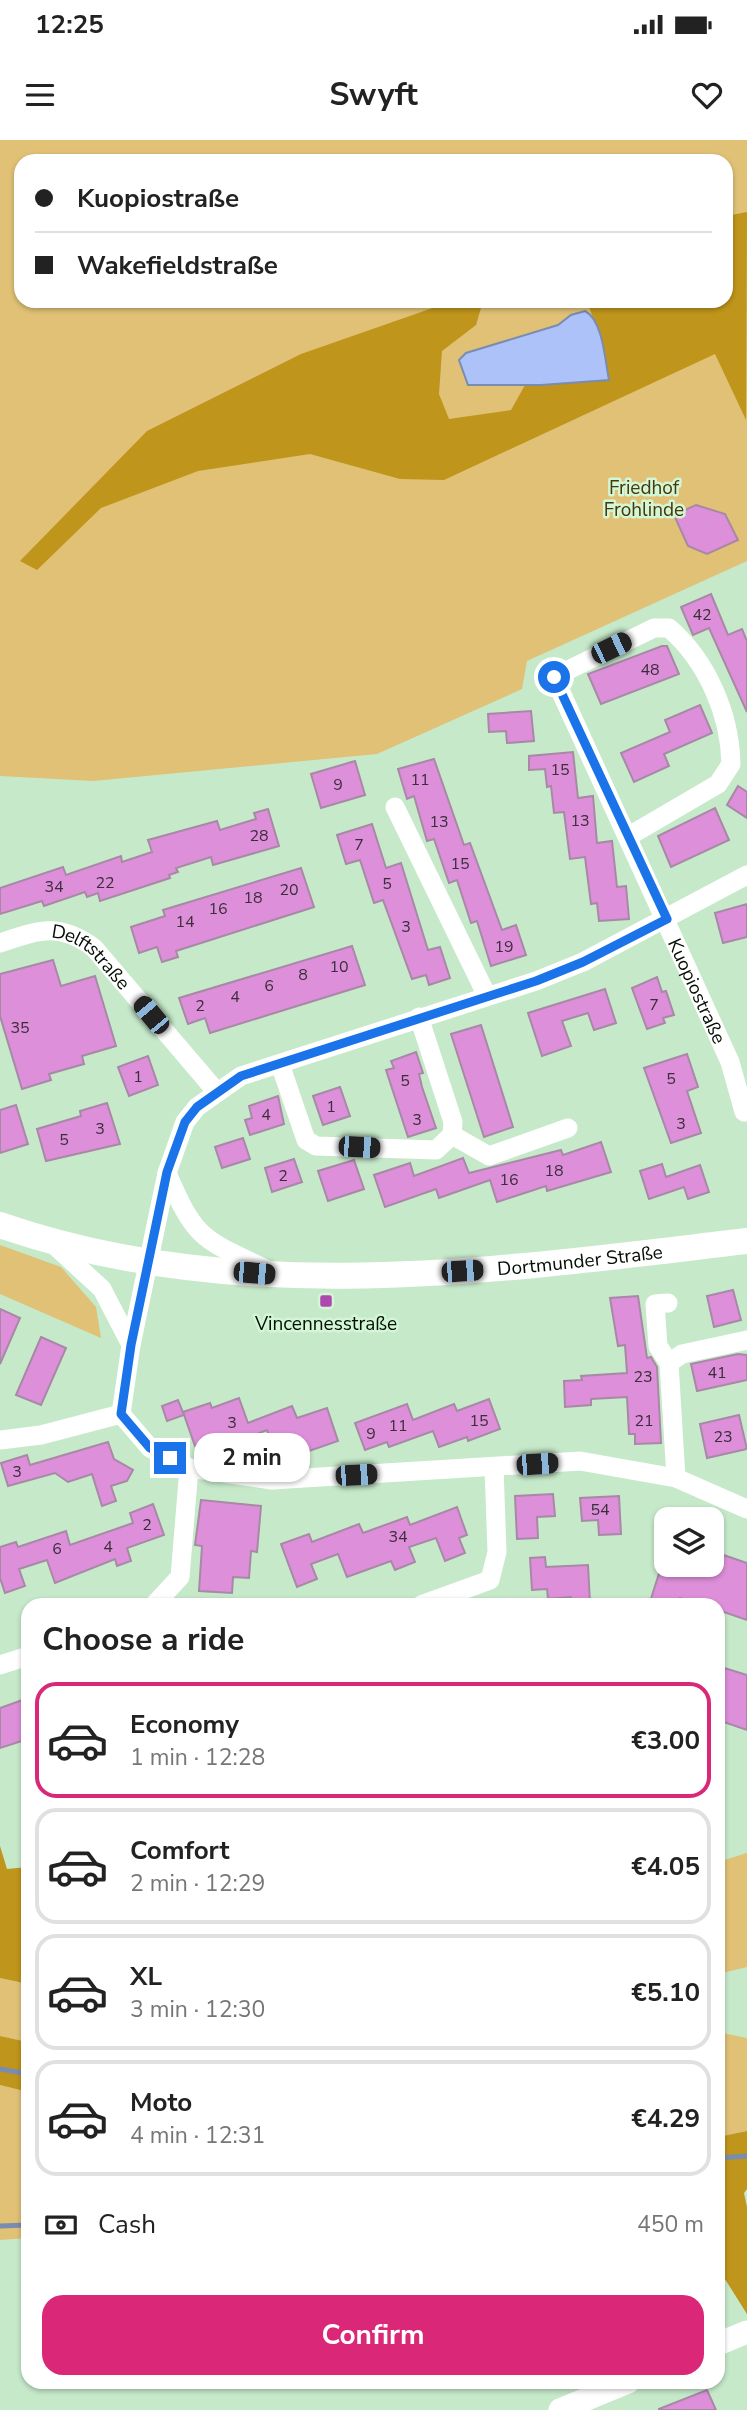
<!DOCTYPE html>
<meta charset="utf-8">
<style>
body{margin:0;font-family:"Nunito Sans",sans-serif;background:#f6f6f6;color:#222;height:100vh;display:flex;flex-direction:column;font-size:26px;white-space:nowrap}
*{box-sizing:border-box;margin:0}
p{font-size:23px;color:#767676}
.icon{flex:none;width:38px;height:38px;fill:none;stroke:currentColor;stroke-width:2;stroke-linecap:round;stroke-linejoin:round}
.map{position:relative;flex:1;overflow:hidden}
.details{position:absolute;left:21px;top:1458px;width:704px;height:791px;display:flex;flex-direction:column;background:#fff;border-radius:21px;box-shadow:0 2px 5px #0004}
.details>*{flex:none}
.guide{position:absolute;left:14px;top:14px;width:719px;height:154px;border-radius:21px;box-shadow:0 2px 5px #0004;display:grid;align-content:center;height:154px;padding:0 21px;background:#fff}
.buttons{position:absolute;left:654px;top:1367px;display:grid;gap:14px}
.buttons a{display:grid;place-items:center;width:70px;height:70px;border-radius:14px;background:#fff;box-shadow:0 2px 5px #0004;font-size:35px}
.end{position:absolute;width:32px;height:32px;margin:-16px;border:9px solid #1a73e8;background:#fff;box-shadow:0 0 0 4px #fff}
.from{border-radius:50%}
.bubble{position:absolute;height:49px;border-radius:21px;background:#fff;box-shadow:0 2px 5px #0004;font-size:23px;font-weight:700;line-height:49px;text-align:center}
.car{position:absolute;width:21px;height:42px;margin:-21px -10px;border-radius:9px;box-shadow:0 0 5px 2px #0007;background:linear-gradient(#222 24%,#8ab4d8 0 40%,#222 0 76%,#8ab4d8 0 86%,#222 0)}
.guide b{display:flex;align-items:center;gap:24px;height:66px;font-size:26px}
.guide b+b{border-top:2px solid #e0e0e0}
.guide i{width:18px;height:18px;background:#222}
ul{padding:0;list-style:none}
li{display:flex;align-items:center;gap:21px;height:116px;margin:0 14px 10px;padding:0 7px;border:4px solid #e0e0e0;border-radius:21px}
li div{flex:1}
li b{display:block;font-size:26px}
li em{font-style:normal;font-weight:700}
li.on{border-color:#db2777}
li>.icon{width:63px;height:63px;stroke-width:1.5}
h2{padding:0 21px;font-size:32px;line-height:84px}
.pay{display:flex;align-items:center;gap:18px;height:77px;padding:0 21px;font-size:26px}
.pay p{margin-inline-start:auto}
.action{display:flex;gap:14px;margin-top:auto;padding:14px 21px}
.action a{flex:1;height:80px;border-radius:21px;background:#db2777;color:#fff;font-size:28px;font-weight:700;line-height:80px;text-align:center}
.status{display:flex;justify-content:space-between;align-items:center;height:49px;padding:0 35px;background:#fff;direction:ltr}
.status svg{height:19px;fill:currentColor}
header{display:flex;justify-content:space-between;align-items:center;height:91px;padding:0 21px;background:#fff;font-size:32px;font-weight:700}
.map>svg:first-child{display:block}
</style>
<div class="status"><b>12:25</b><svg viewBox="0 0 49 12"><path d="M0 12V9h3v3zM5 12V6h3v6zM10 12V3h3v9zM15 12V0h3v12zM26 1h20v11H26zM47 4h2v5h-2z"/></svg></div>
<header><svg class="icon" aria-label="menu" viewBox="0 0 24 24"><path d="M4 6h16M4 12h16M4 18h16"/></svg>Swyft<svg class="icon" aria-label="heart" viewBox="0 0 24 24"><path d="M12 20l-8-8c-3-5 5-10 8-4 3-6 11-1 8 4z"/></svg></header>
<div class="map">
<svg width="747" height="2270" viewBox="0 0 747 2270">
<rect width="100%" height="100%" fill="#c6e9ca"/>
<g fill="#e0c176" fill-rule="evenodd">
<path d="M0,0H747V421L527,521L522,549L377,614L93,641L0,636ZM21,21H726V161H21Z"/>
<polygon points="0,1105 61,1127 96,1167 101,1198 0,1154"/>
<polygon points="747,1713 747,1827 718,1834 718,1722"/>
<polygon points="0,1838 28,1844 28,1902 0,1896"/>
<polygon points="718,1892 747,1898 747,1991 718,1997"/>
<polygon points="0,1945 28,1952 28,2098 0,2100"/>
</g>
<g fill="#bf951b">
<polygon points="747,72 746,280 715,214 444,340 400,339 310,314 198,331 101,368 37,430 20,421 147,291 301,214 447,163 483,161 476,185 442,211 439,254 449,279 511,270 525,245 609,240 602,204 587,161 726,161 726,76"/>
<polygon points="0,1706 7,1729 28,1727 28,1844 0,1838"/>
<polygon points="0,1896 28,1902 28,1952 0,1945"/>
<polygon points="747,1991 747,2049 744,2053 747,2067 747,2174 718,2128 718,1997"/>
</g>
<path fill="#adc2f9" stroke="#7a8cb0" stroke-width="2" d="M585,171C603,180 605,221 609,240L541,245H468L459,220L466,213L558,185L571,175Z"/>
<g fill="none" stroke-linecap="round" stroke-linejoin="round">
<g stroke="#7a8cb0" stroke-width="5">
<polyline points="0,1929 28,1934"/>
<polyline points="718,2018 747,2016"/>
<polyline points="0,2086 28,2085"/>
</g>
</g>
<g fill="#dd8fda" stroke="#a789a6" stroke-width="2">
<polygon points="696,365 725,374 738,400 707,414 688,406 674,375"/>
<polygon points="711,454 728,495 742,489 747,501 747,572 709,488 693,495 681,467"/>
<polygon points="662,506 667,506 679,534 601,564 588,534"/>
<polygon points="700,565 712,593 664,614 669,626 634,642 621,613 670,592 665,580"/>
<polygon points="531,571 534,601 507,603 506,591 489,592 488,574"/>
<polygon points="573,612 578,658 593,656 597,703 612,701 617,747 626,746 629,779 599,781 597,763 591,764 585,717 570,719 564,672 554,673 551,646 547,647 545,629 529,630 529,616"/>
<polygon points="434,619 464,705 470,703 502,790 516,785 526,815 491,826 477,781 471,783 457,740 449,743 434,699 427,701 414,656 407,659 398,629"/>
<polygon points="355,621 365,655 321,668 311,634"/>
<polygon points="738,646 747,652 747,678 727,665"/>
<polygon points="715,668 729,700 671,727 658,696"/>
<polygon points="268,669 279,706 213,725 211,717 176,728 178,732 169,735 170,738 100,761 98,753 87,757 85,752 44,766 42,761 0,774 0,748 63,727 66,735 121,716 122,722 152,712 148,700 217,681 220,690 256,679 254,673"/>
<polygon points="372,684 386,728 401,723 428,810 440,807 450,838 429,845 426,835 412,839 383,760 374,763 360,720 346,724 337,695"/>
<polygon points="301,728 314,767 176,811 178,817 162,822 157,807 139,813 131,787 165,776 163,770"/>
<polygon points="747,764 747,797 723,803 715,773"/>
<polygon points="352,806 365,845 210,893 205,878 188,884 179,858"/>
<polygon points="53,820 61,846 95,836 116,906 82,916 84,924 49,934 51,940 22,949 0,876 0,834"/>
<polygon points="657,837 662,852 666,851 674,875 663,878 665,883 647,889 632,848"/>
<polygon points="605,849 616,883 594,890 588,873 562,881 571,906 542,916 528,873"/>
<polygon points="481,885 513,987 484,997 451,894"/>
<polygon points="416,912 423,933 419,934 422,947 436,988 408,997 386,930 394,928 391,921"/>
<polygon points="687,914 698,947 687,951 701,993 671,1003 644,928"/>
<polygon points="148,916 158,945 129,956 118,927"/>
<polygon points="340,947 350,976 323,985 313,956"/>
<polygon points="278,956 284,984 250,995 245,980 252,978 249,966"/>
<polygon points="107,963 120,1004 46,1021 37,989 81,976 80,971"/>
<polygon points="16,965 28,1004 0,1013 0,970"/>
<polygon points="243,998 250,1019 222,1028 215,1007"/>
<polygon points="601,1002 611,1032 547,1051 546,1046 497,1062 490,1040 439,1058 436,1049 385,1067 374,1035 410,1023 414,1036 463,1018 469,1033 561,1010 563,1015"/>
<polygon points="294,1019 302,1042 272,1052 265,1028"/>
<polygon points="354,1020 364,1049 328,1061 318,1031"/>
<polygon points="662,1024 666,1037 700,1025 709,1052 688,1059 684,1047 649,1059 640,1031"/>
<polygon points="733,1150 741,1180 714,1187 707,1156"/>
<polygon points="638,1156 647,1218 651,1217 657,1227 661,1303 635,1304 635,1294 629,1294 627,1257 591,1259 591,1265 565,1267 564,1241 582,1240 581,1236 627,1233 625,1205 618,1206 610,1158"/>
<polygon points="0,1169 20,1178 0,1224"/>
<polygon points="41,1197 66,1208 41,1265 16,1255"/>
<polygon points="738,1214 747,1215 747,1240 697,1251 691,1224"/>
<polygon points="239,1258 248,1283 292,1266 297,1278 327,1268 338,1301 309,1311 306,1304 276,1315 267,1290 225,1306 222,1297 195,1306 183,1272 210,1263 212,1268"/>
<polygon points="489,1259 500,1289 468,1301 467,1297 439,1307 433,1291 389,1307 387,1302 365,1310 355,1283 407,1264 413,1280 454,1264 457,1271"/>
<polygon points="178,1260 184,1275 167,1281 162,1266"/>
<polygon points="739,1275 747,1309 707,1318 700,1284"/>
<polygon points="108,1302 114,1319 133,1330 127,1341 111,1346 116,1361 102,1366 92,1334 68,1342 55,1333 8,1346 1,1323 27,1315 30,1325"/>
<polygon points="553,1354 555,1376 537,1377 538,1398 517,1399 515,1356"/>
<polygon points="619,1356 621,1394 599,1395 598,1380 582,1381 580,1358"/>
<polygon points="201,1360 261,1366 257,1412 251,1411 249,1438 233,1437 232,1453 199,1451 202,1406 195,1405"/>
<polygon points="153,1364 164,1395 127,1408 131,1421 117,1426 115,1419 55,1443 47,1420 19,1429 25,1446 5,1453 0,1438 0,1407 16,1402 18,1407 66,1391 70,1405 133,1383 130,1373"/>
<polygon points="457,1367 467,1395 459,1398 465,1413 445,1421 436,1398 409,1407 415,1422 395,1430 391,1421 347,1437 338,1414 311,1424 317,1439 297,1447 281,1404 309,1394 312,1402 359,1384 363,1393 407,1377 410,1385"/>
<polygon points="712,1411 747,1423 747,1480 718,1470 718,1465 701,1465 680,1458 678,1465 649,1465 662,1424 712,1424"/>
<polygon points="545,1417 546,1427 588,1425 590,1463 571,1464 571,1457 548,1459 547,1449 532,1450 530,1418"/>
<polygon points="718,1526 747,1535 747,1590 718,1580"/>
<polygon points="28,1558 28,1599 0,1608 0,1568"/>
<polygon points="707,2250 716,2270 659,2270 659,2269"/>
</g>
<g fill="none" stroke-linecap="round" stroke-linejoin="round">
<g stroke="#fff" stroke-width="19">
<polyline points="395,667 487,856"/>
<path id="s1" d="M629,696L718,644L731,624C730,574 707,521 669,488H654L554,537L730,922L744,972"/>
<polyline points="747,735 583,822 536,841 241,936 197,967 185,982 167,1033 131,1205 121,1274 150,1308 189,1328 272,1340 580,1321 676,1338 747,1369"/>
<path id="s2" d="M0,803C39,790 59,782 94,808L216,951"/>
<polyline points="280,924 306,1000 316,1006 436,1010 452,995 453,982 419,877"/>
<polyline points="452,995 489,1016 568,988"/>
<path d="M167,1033C195,1099 202,1099 266,1129"/>
<polyline points="52,1103 102,1149 131,1205"/>
<polyline points="668,1163 655,1164 658,1206 669,1223 676,1338"/>
<polyline points="669,1223 682,1214 747,1200"/>
<polyline points="0,1300 41,1295 121,1274"/>
<polyline points="154,1465 180,1437 189,1328"/>
<polyline points="421,1465 490,1440 497,1412 494,1327"/>
<polyline points="0,1525 28,1516"/>
</g>
<g stroke="#fff" stroke-width="23">
<polyline points="718,2204 747,2192"/>
<polyline points="560,2270 628,2242"/>
</g>
<path stroke="#fff" stroke-width="26" id="s3" d="M0,1085C242,1169 499,1130 747,1101"/>
</g>
<g fill="none" stroke-linecap="round" stroke-linejoin="round">
<polyline stroke="#1a73e8" stroke-width="9" points="170,1318 150,1308 121,1274 131,1205 167,1032 185,982 197,967 241,936 536,841 583,822 667,779 554,537"/>
</g>
<rect fill="#ad48ad" stroke="#d3f6d7" stroke-width="2.5" x="319" y="1154" width="14" height="14" rx="3.5"/>
<g text-anchor="middle" stroke-width="5" stroke-linejoin="round" paint-order="stroke">
<g font-size="16" fill="#3a2e3a">
<text x="702" y="480">42</text>
<text x="650" y="535">48</text>
<text x="560" y="635">15</text>
<text x="420" y="645">11</text>
<text x="338" y="650">9</text>
<text x="580" y="686">13</text>
<text x="439" y="687">13</text>
<text x="259" y="701">28</text>
<text x="359" y="710">7</text>
<text x="460" y="729">15</text>
<text x="105" y="748">22</text>
<text x="387" y="749">5</text>
<text x="54" y="752">34</text>
<text x="289" y="755">20</text>
<text x="253" y="763">18</text>
<text x="218" y="774">16</text>
<text x="185" y="787">14</text>
<text x="406" y="792">3</text>
<text x="504" y="812">19</text>
<text x="339" y="832">10</text>
<text x="303" y="840">8</text>
<text x="269" y="851">6</text>
<text x="235" y="862">4</text>
<text x="654" y="870">7</text>
<text x="200" y="871">2</text>
<text x="20" y="893">35</text>
<text x="138" y="942">1</text>
<text x="671" y="944">5</text>
<text x="405" y="946">5</text>
<text x="331" y="972">1</text>
<text x="266" y="980">4</text>
<text x="417" y="985">3</text>
<text x="681" y="989">3</text>
<text x="100" y="994">3</text>
<text x="64" y="1005">5</text>
<text x="554" y="1036">18</text>
<text x="283" y="1041">2</text>
<text x="509" y="1045">16</text>
<text x="717" y="1238">41</text>
<text x="643" y="1242">23</text>
<text x="479" y="1286">15</text>
<text x="644" y="1286">21</text>
<text x="232" y="1288">3</text>
<text x="398" y="1291">11</text>
<text x="371" y="1299">9</text>
<text x="723" y="1302">23</text>
<text x="17" y="1337">3</text>
<text x="600" y="1375">54</text>
<text x="147" y="1390">2</text>
<text x="398" y="1402">34</text>
<text x="108" y="1412">4</text>
<text x="57" y="1414">6</text>
</g>
<g font-size="19" fill="#483707" stroke="#d3f6d7">
<text x="644" y="354">Friedhof<tspan x="644" dy="22">Frohlinde</tspan></text>
</g>
<g font-size="19" fill="#040e05" stroke="#d3f6d7">
<text dy="7" stroke="none"><textPath href="#s2" startOffset="102">Delftstraße</textPath></text>
<text dy="7" stroke="none"><textPath href="#s1" startOffset="752">Kuopiostraße</textPath></text>
<text dy="7" stroke="none"><textPath href="#s3" startOffset="586">Dortmunder Straße</textPath></text>
</g>
<g font-size="19" fill="#040e05" stroke="#d3f6d7">
<text x="326" y="1190">Vincennesstraße</text>
</g>
</g>
</svg>
<div class="buttons">
<a><svg class="icon" aria-label="layers" viewBox="0 0 24 24"><path d="M12 4l9 5-9 5-9-5zM3 14l9 5 9-5"/></svg></a>
</div>
<i class="end from" style="left:554px;top:537px"></i>
<i class="end" style="left:170px;top:1318px"></i>
<div class="bubble" style="left:194px;top:1293px;width:116px">2 min</div>
<i class="car" style="left:611px;top:508px;rotate:64deg"></i>
<i class="car" style="left:151px;top:875px;rotate:320deg"></i>
<i class="car" style="left:359px;top:1007px;rotate:93deg"></i>
<i class="car" style="left:462px;top:1131px;rotate:86deg"></i>
<i class="car" style="left:254px;top:1133px;rotate:95deg"></i>
<i class="car" style="left:537px;top:1324px;rotate:86deg"></i>
<i class="car" style="left:356px;top:1335px;rotate:87deg"></i>
<div class="guide">
<b><i class="from"></i>Kuopiostraße</b>
<b><i></i>Wakefieldstraße</b>
</div>
<section class="details">
<h2>Choose a ride</h2>
<ul>
<li class="on"><svg class="icon" aria-label="car" viewBox="0 0 24 24"><path d="M5 17H2v-5l4-1 3-4h7l3 4 3 1v5h-3M9 17h6M6 11h13"/><circle cx="7" cy="17" r="2"/><circle cx="17" cy="17" r="2"/></svg><div><b>Economy</b><p>1 min · 12:28</p></div><em>€3.00</em></li>
<li><svg class="icon" aria-label="car" viewBox="0 0 24 24"><path d="M5 17H2v-5l4-1 3-4h7l3 4 3 1v5h-3M9 17h6M6 11h13"/><circle cx="7" cy="17" r="2"/><circle cx="17" cy="17" r="2"/></svg><div><b>Comfort</b><p>2 min · 12:29</p></div><em>€4.05</em></li>
<li><svg class="icon" aria-label="car" viewBox="0 0 24 24"><path d="M5 17H2v-5l4-1 3-4h7l3 4 3 1v5h-3M9 17h6M6 11h13"/><circle cx="7" cy="17" r="2"/><circle cx="17" cy="17" r="2"/></svg><div><b>XL</b><p>3 min · 12:30</p></div><em>€5.10</em></li>
<li><svg class="icon" aria-label="car" viewBox="0 0 24 24"><path d="M5 17H2v-5l4-1 3-4h7l3 4 3 1v5h-3M9 17h6M6 11h13"/><circle cx="7" cy="17" r="2"/><circle cx="17" cy="17" r="2"/></svg><div><b>Moto</b><p>4 min · 12:31</p></div><em>€4.29</em></li>
</ul>
<div class="pay"><svg class="icon" aria-label="cash" viewBox="0 0 24 24"><path d="M3 7h18v10H3z"/><circle cx="12" cy="12" r="2"/></svg>Cash<p>450 m</p></div>
<div class="action"><a>Confirm</a></div>
</section>
</div>
